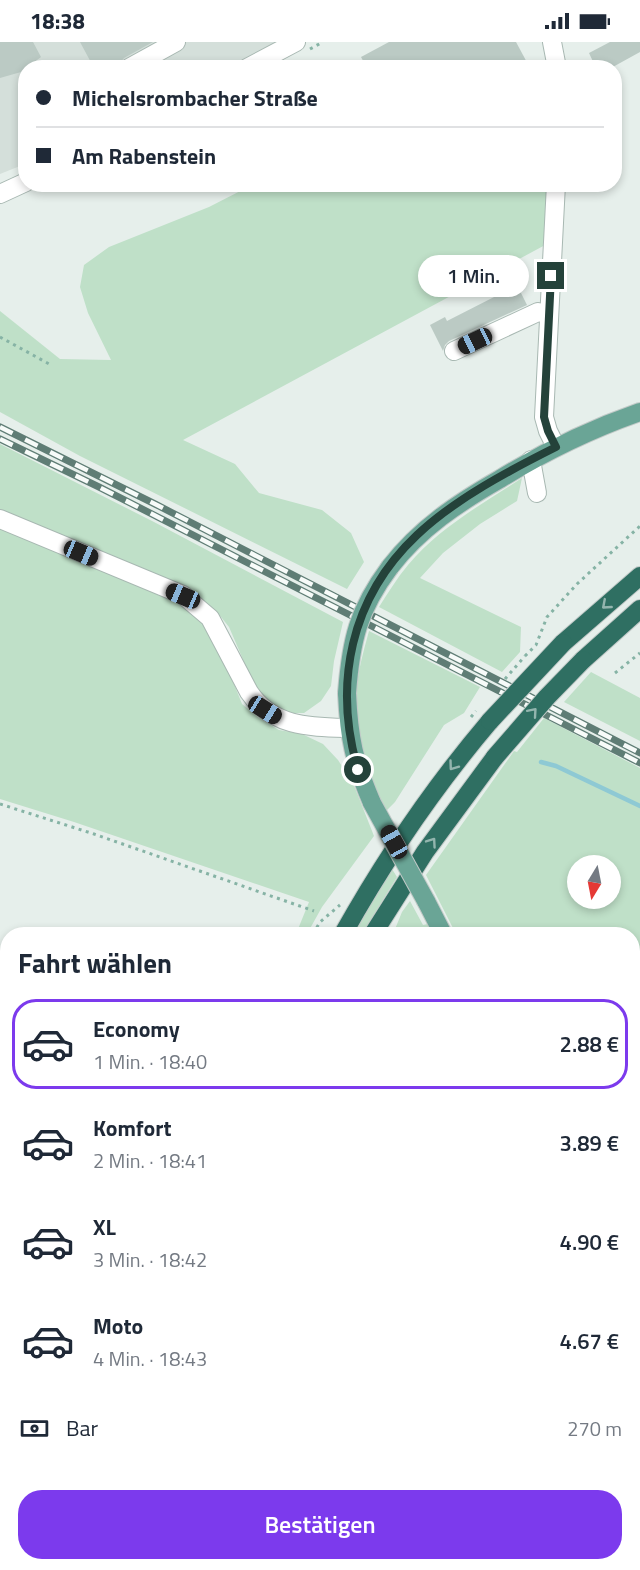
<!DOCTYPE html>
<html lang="de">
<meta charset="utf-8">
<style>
body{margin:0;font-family:"Titillium Web",sans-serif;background:#f6f6f7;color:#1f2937;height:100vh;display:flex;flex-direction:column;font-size:22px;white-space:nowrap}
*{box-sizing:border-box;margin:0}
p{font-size:20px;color:#747a83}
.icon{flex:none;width:33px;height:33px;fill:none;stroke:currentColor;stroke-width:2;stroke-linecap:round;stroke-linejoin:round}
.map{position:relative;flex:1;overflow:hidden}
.side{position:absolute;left:0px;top:885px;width:640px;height:644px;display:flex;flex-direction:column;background:#fff;border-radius:24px 24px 0 0;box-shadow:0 3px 9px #0003}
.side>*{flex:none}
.guide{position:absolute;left:18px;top:18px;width:604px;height:132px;border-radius:24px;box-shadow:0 3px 9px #0003;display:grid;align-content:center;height:132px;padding:0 18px;background:#fff}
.needle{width:39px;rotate:190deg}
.buttons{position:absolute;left:567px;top:813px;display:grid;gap:12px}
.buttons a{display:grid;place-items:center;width:54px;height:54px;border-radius:50%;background:#fff;box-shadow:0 3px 9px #0003;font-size:30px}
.end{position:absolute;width:27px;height:27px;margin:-14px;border:8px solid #24423a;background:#fff;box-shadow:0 0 0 3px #fff}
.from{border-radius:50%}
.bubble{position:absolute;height:42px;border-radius:21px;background:#fff;box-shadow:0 3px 9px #0003;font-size:20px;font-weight:600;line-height:42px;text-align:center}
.car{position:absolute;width:18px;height:36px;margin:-18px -9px;border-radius:8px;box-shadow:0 0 4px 2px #0007;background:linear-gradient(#222 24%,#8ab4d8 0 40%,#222 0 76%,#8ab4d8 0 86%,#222 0)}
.guide b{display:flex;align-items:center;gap:21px;height:57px;font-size:22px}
.guide b+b{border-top:2px solid #e0e1e3}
.guide i{width:15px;height:15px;background:#1f2937}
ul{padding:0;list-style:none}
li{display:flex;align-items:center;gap:18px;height:90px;margin:0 12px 9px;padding:0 6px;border:3px solid transparent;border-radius:24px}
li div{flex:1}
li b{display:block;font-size:22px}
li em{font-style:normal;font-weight:600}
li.active{border-color:#7c3aed}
li>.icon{width:54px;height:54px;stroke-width:1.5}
h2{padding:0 18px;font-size:27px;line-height:72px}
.pay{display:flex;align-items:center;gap:15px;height:66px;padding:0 18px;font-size:22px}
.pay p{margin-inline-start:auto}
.button{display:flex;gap:12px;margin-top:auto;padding:12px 18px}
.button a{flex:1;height:69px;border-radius:24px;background:#7c3aed;color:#fff;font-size:24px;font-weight:600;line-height:69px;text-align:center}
.status{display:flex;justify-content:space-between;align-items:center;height:42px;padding:0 30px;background:#fff;direction:ltr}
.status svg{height:16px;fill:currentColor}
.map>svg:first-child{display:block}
</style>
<div class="status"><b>18:38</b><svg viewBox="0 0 49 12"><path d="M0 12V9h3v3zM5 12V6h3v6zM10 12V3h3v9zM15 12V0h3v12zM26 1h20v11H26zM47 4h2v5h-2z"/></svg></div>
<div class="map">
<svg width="640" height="1528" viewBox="0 0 640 1528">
<rect width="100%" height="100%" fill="#e6efeb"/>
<polygon fill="#d4dfda" points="0,0 277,0 228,25 26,26 25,122 0,132"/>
<g fill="#bfe0c8" fill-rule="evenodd">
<polygon points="252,143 550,143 547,202 183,398 235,422 259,451 322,468 351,491 364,520 347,547 80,414 0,370 0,269 60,317 111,318 88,271 80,245 84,223 109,205 209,165"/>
<polygon points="0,402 154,480 343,580 334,619 331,644 321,659 304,671 293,671 278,667 260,657 229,585 221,575 193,549 0,468"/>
<path d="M522,436L517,459L480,482L443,511L420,536L521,585L520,610L502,630L379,565C388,551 397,536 408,523C439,486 482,462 522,436Z"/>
<polygon points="0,487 156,549 199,574 225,619 242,662 259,676 279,688 302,692 323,702 338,718 353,741 374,794 322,865 307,892 296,892 309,860 74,780 0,757"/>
<path d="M369,589L480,645L464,671L444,683L395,760L386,769C373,741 360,711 356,681C352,651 361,618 369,589Z"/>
<polygon points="591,630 640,656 640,699 564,660"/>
<path d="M544,676L640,726V1018L633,1030V892H456L426,833L514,709L517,710ZM578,824H610V856H578Z"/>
<polygon points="392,827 397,835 362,892 352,892"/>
<polygon points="410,859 423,883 428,882 434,892 393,892 402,870"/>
<polygon points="640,1088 640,1156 633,1147 633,1091"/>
<polygon points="0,1374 7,1381 7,1437 0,1428"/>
<polygon points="87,1521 379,1521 387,1528 84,1528"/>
<polygon points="448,1521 574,1521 575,1528 456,1528"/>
</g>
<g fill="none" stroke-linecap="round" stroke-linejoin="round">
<polyline stroke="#8ec9d4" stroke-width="4.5" points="541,720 556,724 640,764"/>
</g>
<g fill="#bbcac4">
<polygon points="0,0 33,0 41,15 21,30 0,36"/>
<polygon points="80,0 153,0 124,16 116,26 94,26"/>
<polygon points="389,0 516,0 530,26 367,26 361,15"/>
<polygon points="610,0 640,0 640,10 611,26 596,26 589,11"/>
<polygon points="518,245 527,263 449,299 445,303 443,309 430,283 445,275 447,279 498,253 499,255"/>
</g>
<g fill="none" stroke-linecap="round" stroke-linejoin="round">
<g stroke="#a8b8b2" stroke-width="20">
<g id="minor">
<polyline points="552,0 557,26"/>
<polyline points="129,26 176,0"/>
<polyline points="247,26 296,0"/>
<polyline points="556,142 544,375 548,389 556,405"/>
<polyline points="0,152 26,140"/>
<polyline points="454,309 538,270 548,272"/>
<polyline points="531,418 537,451"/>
<path d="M0,477L183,553L210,576L249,650C272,685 310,685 348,686"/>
<polyline points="633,1321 640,1318"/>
</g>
</g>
<g stroke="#c2cac8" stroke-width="20">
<g id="major">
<path d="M390,525C420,486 458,461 500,437C544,410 591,387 640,370"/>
<path d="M347,651C349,697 354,719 372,761"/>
<polyline points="426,859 443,892"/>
<polyline points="581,1521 582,1528"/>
<polyline points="63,1528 66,1521"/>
</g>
</g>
<g stroke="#c2cac8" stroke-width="20">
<g id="highway">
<polyline points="563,601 640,534"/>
<polyline points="583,618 640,567"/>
<path d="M343,892C385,817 434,745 490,679"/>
<polyline points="373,892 425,810 495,715"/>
<polyline points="0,1473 8,1483"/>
<polyline points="36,1521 42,1528"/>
<polyline points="396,1521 404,1528"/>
<polyline points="423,1521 433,1528"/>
<polyline points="0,1524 3,1528"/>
</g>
</g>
<g stroke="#86b3a5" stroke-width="3" stroke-dasharray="3 4.5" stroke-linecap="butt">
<polyline points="310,7 323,0"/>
<polyline points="0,295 51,323"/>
<polyline points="525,614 536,603 547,575 577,542 640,484"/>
<polyline points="615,631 640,611"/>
<polyline points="0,762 94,792 314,869"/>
<polyline points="313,892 320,880 340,863"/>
</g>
<use href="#minor" stroke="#fff" stroke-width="18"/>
<use href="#major" stroke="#6aa596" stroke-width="18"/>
<use href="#highway" stroke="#2f6f62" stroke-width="18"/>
<g stroke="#5f7d75" stroke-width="7">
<g id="rail">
<polyline points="0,385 155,462 640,711"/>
<polyline points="0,397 99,445 640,721"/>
</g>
</g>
<use href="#rail" stroke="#f7fbf9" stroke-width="4.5" stroke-dasharray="14" stroke-linecap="butt"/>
<g stroke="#c2cac8" stroke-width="20" stroke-linecap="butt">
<g id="major-bridge">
<path d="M347,651C351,598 358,568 390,525"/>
<polyline points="372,761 426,859"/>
</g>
</g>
<g stroke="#c2cac8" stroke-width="20" stroke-linecap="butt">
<g id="highway-bridge">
<polyline points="490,679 563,601"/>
<polyline points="495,715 547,655 583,618"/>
</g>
</g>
<g stroke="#86b3a5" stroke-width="3" stroke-dasharray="3 4.5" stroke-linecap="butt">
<polyline points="505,637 525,614"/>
<polyline points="471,675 476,669"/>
</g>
<use href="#major-bridge" stroke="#6aa596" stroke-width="18"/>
<use href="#highway-bridge" stroke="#2f6f62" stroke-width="18"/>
</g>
<defs><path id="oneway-chevron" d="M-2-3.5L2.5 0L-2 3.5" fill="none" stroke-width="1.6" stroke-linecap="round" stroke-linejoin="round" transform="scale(1.5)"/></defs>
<g stroke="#93b5ae">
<use href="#oneway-chevron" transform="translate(606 563) rotate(139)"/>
<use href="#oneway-chevron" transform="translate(533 670) rotate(-49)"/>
<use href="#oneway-chevron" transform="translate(453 724) rotate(126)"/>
<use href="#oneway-chevron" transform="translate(432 800) rotate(-55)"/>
</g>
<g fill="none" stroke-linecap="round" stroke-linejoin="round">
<path stroke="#24423a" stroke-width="8" d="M358,728C333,642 350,556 417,493C455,457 510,428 556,405L548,389L544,375L551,234"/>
</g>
</svg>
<div class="buttons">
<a><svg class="needle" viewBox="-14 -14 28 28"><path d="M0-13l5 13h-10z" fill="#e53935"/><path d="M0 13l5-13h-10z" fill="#747a83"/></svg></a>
</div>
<i class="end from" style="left:358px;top:728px"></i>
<i class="end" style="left:551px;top:234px"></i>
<div class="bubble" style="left:418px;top:213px;width:111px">1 Min.</div>
<i class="car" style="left:475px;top:299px;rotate:245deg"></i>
<i class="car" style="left:81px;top:511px;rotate:113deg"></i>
<i class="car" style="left:183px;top:554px;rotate:293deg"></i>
<i class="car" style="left:265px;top:668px;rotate:122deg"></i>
<i class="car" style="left:394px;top:800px;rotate:331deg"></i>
<div class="guide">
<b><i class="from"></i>Michelsrombacher Straße</b>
<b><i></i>Am Rabenstein</b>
</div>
<section class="side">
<h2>Fahrt wählen</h2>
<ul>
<li class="active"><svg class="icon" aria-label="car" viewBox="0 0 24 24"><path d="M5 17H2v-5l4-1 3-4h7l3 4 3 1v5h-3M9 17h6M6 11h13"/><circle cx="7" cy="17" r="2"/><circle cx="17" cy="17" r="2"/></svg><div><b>Economy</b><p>1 Min. · 18:40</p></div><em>2.88 €</em></li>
<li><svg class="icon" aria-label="car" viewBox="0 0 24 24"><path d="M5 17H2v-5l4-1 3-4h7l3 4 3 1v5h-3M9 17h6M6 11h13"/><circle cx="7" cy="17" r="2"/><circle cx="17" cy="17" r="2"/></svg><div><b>Komfort</b><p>2 Min. · 18:41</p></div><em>3.89 €</em></li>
<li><svg class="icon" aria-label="car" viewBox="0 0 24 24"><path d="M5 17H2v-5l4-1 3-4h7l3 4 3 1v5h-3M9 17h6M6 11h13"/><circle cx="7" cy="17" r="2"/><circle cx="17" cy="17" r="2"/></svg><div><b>XL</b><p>3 Min. · 18:42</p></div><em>4.90 €</em></li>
<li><svg class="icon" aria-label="car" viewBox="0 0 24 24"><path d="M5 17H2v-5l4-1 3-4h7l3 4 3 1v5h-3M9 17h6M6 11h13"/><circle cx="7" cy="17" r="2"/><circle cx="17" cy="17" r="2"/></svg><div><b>Moto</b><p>4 Min. · 18:43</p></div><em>4.67 €</em></li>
</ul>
<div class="pay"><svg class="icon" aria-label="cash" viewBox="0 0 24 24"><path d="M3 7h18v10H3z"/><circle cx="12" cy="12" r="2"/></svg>Bar<p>270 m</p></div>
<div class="button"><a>Bestätigen</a></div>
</section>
</div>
